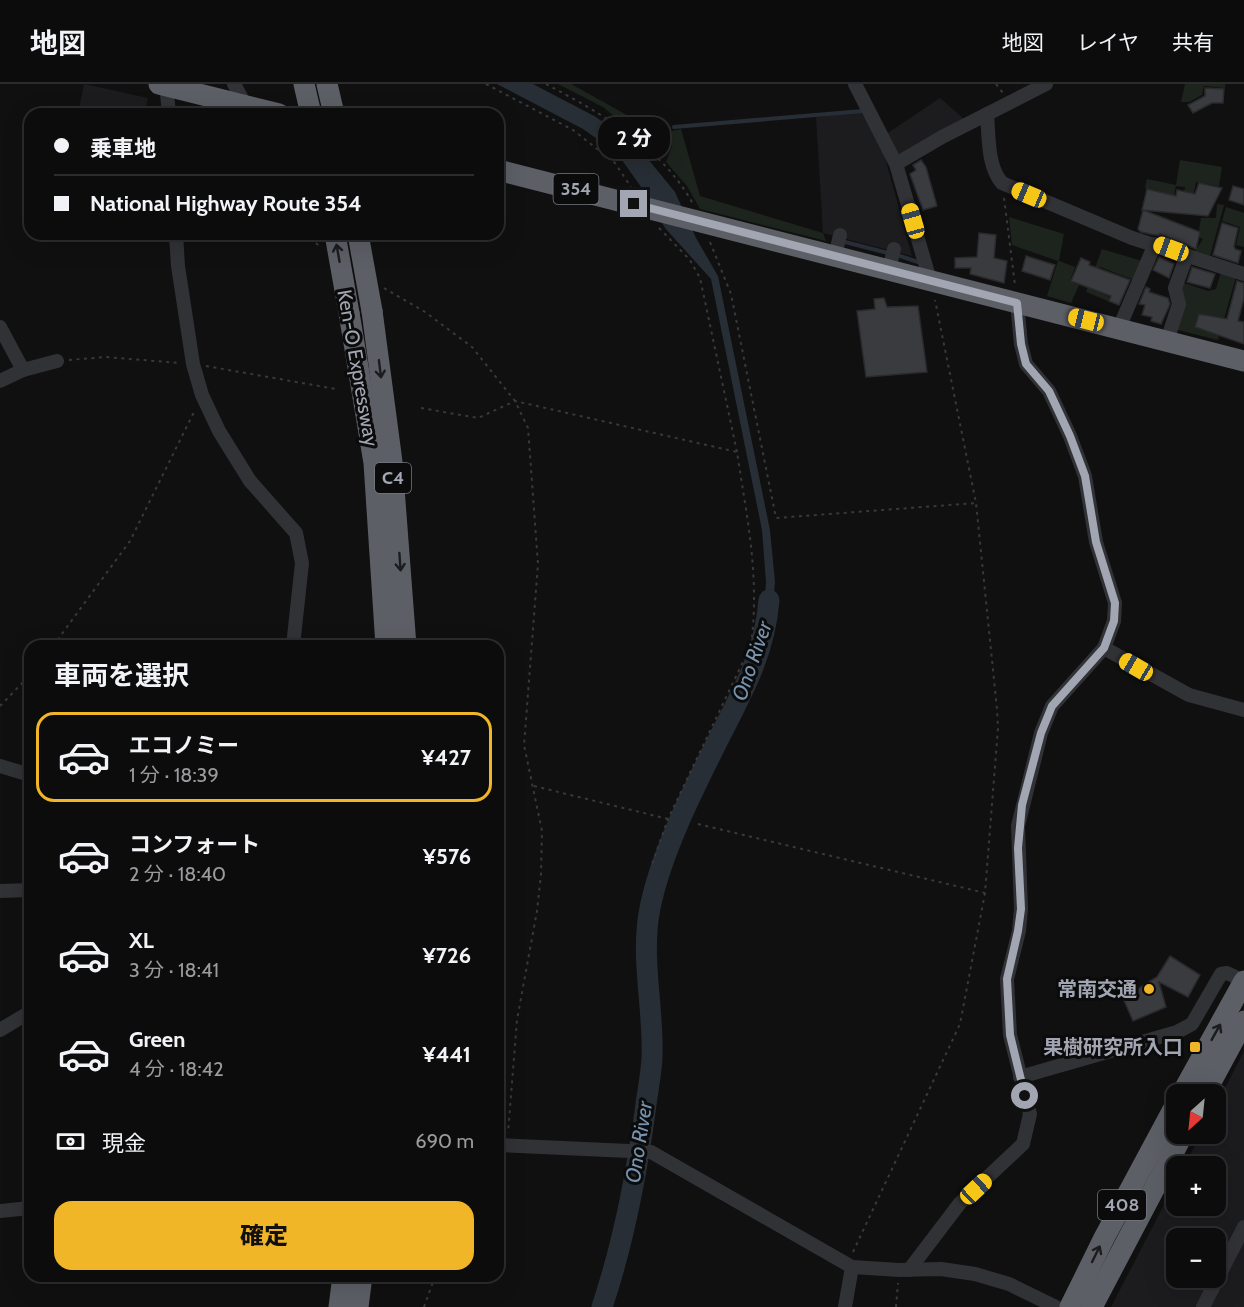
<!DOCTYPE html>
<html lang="ja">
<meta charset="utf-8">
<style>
body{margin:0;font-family:Cabin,"Noto Sans JP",sans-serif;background:#1a1a1b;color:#f1f3f6;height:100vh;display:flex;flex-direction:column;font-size:22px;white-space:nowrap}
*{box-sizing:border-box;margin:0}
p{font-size:20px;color:#9a9b9d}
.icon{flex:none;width:33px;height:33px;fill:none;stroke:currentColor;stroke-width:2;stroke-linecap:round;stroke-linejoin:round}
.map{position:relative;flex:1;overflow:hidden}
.side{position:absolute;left:24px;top:556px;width:480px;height:642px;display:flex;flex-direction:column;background:#0c0c0d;border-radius:18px;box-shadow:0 6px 24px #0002,0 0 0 2px #2c2c2e}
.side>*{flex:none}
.guide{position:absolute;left:24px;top:24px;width:480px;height:132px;border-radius:18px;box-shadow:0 6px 24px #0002,0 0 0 2px #2c2c2e;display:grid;align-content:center;height:132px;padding:0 30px;background:#0c0c0d}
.needle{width:39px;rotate:207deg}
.controls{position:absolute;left:1166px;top:1000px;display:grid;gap:12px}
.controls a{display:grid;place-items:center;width:60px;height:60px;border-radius:12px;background:#0c0c0d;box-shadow:0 6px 24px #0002,0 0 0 2px #2c2c2e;font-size:30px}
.end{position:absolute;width:27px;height:27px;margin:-14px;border:8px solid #a1a6b2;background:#111;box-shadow:0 0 0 3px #111}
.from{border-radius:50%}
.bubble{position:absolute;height:42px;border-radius:18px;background:#0c0c0d;box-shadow:0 6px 24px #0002,0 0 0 2px #2c2c2e;font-size:20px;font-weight:800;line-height:42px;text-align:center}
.car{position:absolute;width:18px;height:36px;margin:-18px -9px;border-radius:8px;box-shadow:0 0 4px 2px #0007;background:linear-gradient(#f5c518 24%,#345 0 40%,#f5c518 0 76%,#345 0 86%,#f5c518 0)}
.guide b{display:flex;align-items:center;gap:21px;height:57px;font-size:22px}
.guide b+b{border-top:2px solid #2c2c2e}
.guide i{width:15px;height:15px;background:#f1f3f6}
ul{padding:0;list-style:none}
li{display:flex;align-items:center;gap:18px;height:90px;margin:0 12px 9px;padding:0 18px;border:3px solid transparent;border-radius:18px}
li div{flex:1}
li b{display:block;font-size:22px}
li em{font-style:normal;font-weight:800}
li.on{border-color:#f1b528}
li>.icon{width:54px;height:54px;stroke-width:1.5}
h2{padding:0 30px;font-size:27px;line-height:72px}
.pay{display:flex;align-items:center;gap:15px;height:66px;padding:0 30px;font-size:22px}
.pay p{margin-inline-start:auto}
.primary-button{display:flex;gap:12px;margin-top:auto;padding:12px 30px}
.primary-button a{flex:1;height:69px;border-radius:18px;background:#f1b528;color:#111;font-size:24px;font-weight:800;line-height:69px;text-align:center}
header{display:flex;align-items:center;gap:36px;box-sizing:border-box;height:84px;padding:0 30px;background:#0c0c0d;border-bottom:2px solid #2c2c2e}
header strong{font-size:28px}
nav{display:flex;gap:33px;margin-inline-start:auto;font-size:21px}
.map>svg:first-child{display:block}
</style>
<header>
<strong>地図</strong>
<nav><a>地図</a><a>レイヤ</a><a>共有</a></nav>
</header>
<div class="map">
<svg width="1244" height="1223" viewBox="0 0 1244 1223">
<rect width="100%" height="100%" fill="#101011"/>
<g fill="#1c1c1e" fill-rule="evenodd">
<polygon points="84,0 148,14 144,30 78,30"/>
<polygon points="940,14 965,36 901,71 897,70 885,51"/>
<polygon points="861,28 884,70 912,172 823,149 816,33"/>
<path d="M1244,967V1223H1111L1176,1098V1122H1215V1083H1184L1201,1050H1215V1023ZM1176,1155H1215V1194H1176Z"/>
</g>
<g fill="#1c241d">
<polygon points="558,0 571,0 645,41 666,39 667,61 661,71 603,23"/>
<polygon points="1185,0 1225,0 1225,4 1204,2 1202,11 1189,18 1181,18"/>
<polygon points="681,45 700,112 823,149 826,157 700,125 687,102 666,78 672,62 672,47"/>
<polygon points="1180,76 1222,83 1219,102 1196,98 1192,117 1183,115 1185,103 1176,102 1173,115 1163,113 1163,108 1145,104 1147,95 1176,101"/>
<polygon points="1217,120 1224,121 1210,172 1195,167 1203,155 1198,153 1201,147 1199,146 1201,134 1216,134"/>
<polygon points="1226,123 1244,129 1244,163 1236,161 1240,143 1222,137"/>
<polygon points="1009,133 1064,150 1059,177 1075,183 1070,197 1079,201 1071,219 1047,212 1058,177 1012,161"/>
<polygon points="1102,165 1142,177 1134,196 1100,183 1091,205 1110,213 1108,217 1086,208"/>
<polygon points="1221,188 1236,193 1218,256 1174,245 1181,198 1208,207 1216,205"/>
</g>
<polygon fill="#272e35" points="497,0 533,0 596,33 643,69 675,108 696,154 718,192 770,446 775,498 771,547 763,543 766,498 762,446 711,195 665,144 646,110 617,69 583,45"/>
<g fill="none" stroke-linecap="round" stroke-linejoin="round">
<g stroke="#272e35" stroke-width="4">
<polyline points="674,43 863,27"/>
<polyline points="644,46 664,44"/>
<polyline points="845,158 888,169"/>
<polyline points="900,172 918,178"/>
</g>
<path stroke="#272e35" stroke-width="21" d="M602,1223C623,1160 636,1094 645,1028C647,1010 651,992 652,974C654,923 640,874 650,824C661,769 693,706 718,656C742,609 765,569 769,516"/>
</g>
<g fill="#3a3b3f" stroke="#2a2a2d" stroke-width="1.5">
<polygon points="1205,4 1224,5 1223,19 1212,19 1193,29 1188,21 1205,12"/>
<polygon points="921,76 926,83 937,122 923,126 910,90 916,86 913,81"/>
<polygon points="1199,99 1222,104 1208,132 1142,126 1147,105 1176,112 1177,106 1195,110"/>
<polygon points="1233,102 1244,105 1244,121 1229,116"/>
<polygon points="1143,126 1200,148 1196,165 1160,150 1160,152 1141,148 1138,145"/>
<polygon points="1222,139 1238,144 1234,162 1235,165 1241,167 1238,179 1213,171"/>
<polygon points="979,149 996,151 994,174 1007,177 1004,199 970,190 971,184 955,184 955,174 977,173"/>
<polygon points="1026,172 1055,181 1050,196 1022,187"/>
<polygon points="1159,173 1174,180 1169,194 1153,186"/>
<polygon points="1081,174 1090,178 1089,181 1130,196 1119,221 1109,217 1111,212 1071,197"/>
<polygon points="1192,183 1215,190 1210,204 1187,198"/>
<polygon points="1237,197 1244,199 1244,214 1238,237 1244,238 1244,260 1195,243 1199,230 1227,235"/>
<polygon points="1146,203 1150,205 1149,208 1168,214 1170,220 1161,240 1151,237 1152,233 1142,231 1145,221 1139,220"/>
<polygon points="884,214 887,223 918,222 927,288 866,293 857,227 875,225 874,215"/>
<polygon points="1170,872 1200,891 1188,913 1159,898 1166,923 1133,937 1123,914 1157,893"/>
</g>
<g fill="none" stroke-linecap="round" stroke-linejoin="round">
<g stroke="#37393d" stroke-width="2" stroke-dasharray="3 4.5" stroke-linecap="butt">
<polyline points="486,0 573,46 615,79 631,103"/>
<path d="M546,0C602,30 662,63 693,120"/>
<polyline points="996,0 1003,9"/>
<polyline points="1004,114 1015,201"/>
<polyline points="659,144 690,176 700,194 737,368"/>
<polyline points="304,150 321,163"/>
<polyline points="710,158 731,210 776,434 976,419"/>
<polyline points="384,204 425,228 472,263 515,317 528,344 538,480 524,661 542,747 541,790 537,827 517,936 508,1049"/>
<polyline points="69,276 105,273 180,279"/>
<polyline points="206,282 336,305"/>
<path d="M421,324L478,334L515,317L737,368C747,435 760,492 751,561L668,735L651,783"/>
<polyline points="53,562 130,457 195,326"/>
<polyline points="0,622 30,591"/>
<polyline points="534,702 668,735"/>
<polyline points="698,740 985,809"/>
<polyline points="498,1100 504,1091 505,1075"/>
<polyline points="853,1168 960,940 985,809 998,644 997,625 976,419 935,216"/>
<polyline points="424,1223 435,1192"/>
<polyline points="896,1223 898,1199"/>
</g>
<g stroke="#313236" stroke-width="14">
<polyline points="166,0 169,30"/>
<polyline points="234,0 246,22"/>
<polyline points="855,0 896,80 930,196"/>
<path d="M987,30C989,51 987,82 1002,99L1132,154L1244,190"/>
<polyline points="896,80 942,53 1046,0"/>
<polyline points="176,150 178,182 193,280 202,311 219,347 250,397 296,449 302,479 293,562"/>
<polyline points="835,172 840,151"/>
<polyline points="889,186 894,165"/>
<polyline points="0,243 23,286"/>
<polyline points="1119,244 1155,160"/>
<polyline points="1167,257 1179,220 1175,204 1187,171"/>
<polyline points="0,297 23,286 57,277"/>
<polyline points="1104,564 1189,611 1244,626"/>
<polyline points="0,682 30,691"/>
<polyline points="0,807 30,806"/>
<polyline points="0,946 30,928"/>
<polyline points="1020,993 1177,948 1192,940 1221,890 1227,889 1244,897"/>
<polyline points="498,1061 651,1068 852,1183 899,1186 941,1185 975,1190 1009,1200 1056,1223"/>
<polyline points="0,1127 30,1124"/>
<polyline points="909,1186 960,1119 1023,1060 1030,1030 1010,951 1007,895 1019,847 1021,825 1018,742 1041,649 1052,622 1104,564 1114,537 1115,519 1096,458 1085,392 1070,352 1049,307 1026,280 1021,260 1017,219"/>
<polyline points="845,1223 852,1183"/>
<polyline points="1203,1223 1244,1143"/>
</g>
<g stroke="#5d5f67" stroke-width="21">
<polyline points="159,0 279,30"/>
<polyline points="304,0 311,30"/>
<polyline points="327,0 334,30"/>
<polyline points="498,86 1244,277"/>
<polyline points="372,227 392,378 406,562"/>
<polyline points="349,229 374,379 386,562"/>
<polyline points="1181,1011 1244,897"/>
<polyline points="1204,1011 1244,937"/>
<polyline points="339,1223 343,1192"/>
<polyline points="358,1223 362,1192"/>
<polyline points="1070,1223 1104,1154 1176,1020"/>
<polyline points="1092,1223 1183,1050"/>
</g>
<g stroke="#5d5f67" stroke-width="21">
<polyline points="335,150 349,229"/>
<polyline points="358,150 372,227"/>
</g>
</g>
<defs><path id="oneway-shaft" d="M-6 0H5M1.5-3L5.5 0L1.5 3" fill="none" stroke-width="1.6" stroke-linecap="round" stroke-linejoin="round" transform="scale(1.5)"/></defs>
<g stroke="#1b1c1e">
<use href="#oneway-shaft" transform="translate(338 169) rotate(-100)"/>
<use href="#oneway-shaft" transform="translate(380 285) rotate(83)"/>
<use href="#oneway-shaft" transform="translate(400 478) rotate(86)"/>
<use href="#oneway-shaft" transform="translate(1216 948) rotate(-61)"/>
<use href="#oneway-shaft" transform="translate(1096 1170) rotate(-64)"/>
</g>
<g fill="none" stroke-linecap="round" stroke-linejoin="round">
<polyline stroke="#a1a6b2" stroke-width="8" points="634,120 1017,219 1021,260 1026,280 1049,307 1070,352 1085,392 1096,458 1115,519 1114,537 1104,564 1052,622 1041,649 1022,721 1018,764 1021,825 1018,847 1007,895 1010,951 1025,1012"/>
</g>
<g fill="#f1b528" stroke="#0b0b0c" stroke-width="2">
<circle cx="1149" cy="905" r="6"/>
<rect x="1189" y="957" width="12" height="12" rx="3"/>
</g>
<g text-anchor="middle" stroke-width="6" stroke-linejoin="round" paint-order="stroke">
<g fill="#0b0b0c" stroke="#747880" stroke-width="1.5">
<rect x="553.5" y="90" width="45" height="30" rx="4.5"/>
<rect x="375" y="379" width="36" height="30" rx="4.5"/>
<rect x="1098" y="1106" width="48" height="30" rx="4.5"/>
</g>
<g font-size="18" font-weight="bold" fill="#a1a6b2">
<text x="576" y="111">354</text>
<text x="393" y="400">C4</text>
<text x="1122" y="1127">408</text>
</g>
<g font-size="20" fill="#a1a6b2" stroke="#0b0b0c">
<text transform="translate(358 284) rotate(80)" y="7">Ken-O Expressway</text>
</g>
<g font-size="20" font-weight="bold" fill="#a1a6b2" stroke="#0b0b0c" text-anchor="end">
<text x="1137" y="912">常南交通</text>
<text x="1183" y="970">果樹研究所入口</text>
</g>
<g font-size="21" font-style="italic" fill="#7793ae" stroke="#0b0b0c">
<text transform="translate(752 577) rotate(-71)" y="7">Ono River</text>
<text transform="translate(639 1058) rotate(-81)" y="7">Ono River</text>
</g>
</g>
</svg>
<div class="controls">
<a><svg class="needle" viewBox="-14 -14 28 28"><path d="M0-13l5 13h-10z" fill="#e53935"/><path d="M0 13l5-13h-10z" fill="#9a9b9d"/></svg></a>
<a>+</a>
<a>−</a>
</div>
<i class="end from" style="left:1025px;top:1012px"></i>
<i class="end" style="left:634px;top:120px"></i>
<div class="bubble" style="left:598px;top:33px;width:72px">2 分</div>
<i class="car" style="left:1029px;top:111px;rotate:293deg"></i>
<i class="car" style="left:913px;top:137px;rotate:344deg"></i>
<i class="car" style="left:1171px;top:165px;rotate:290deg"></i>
<i class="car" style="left:1086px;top:236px;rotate:284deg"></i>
<i class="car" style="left:1136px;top:583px;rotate:300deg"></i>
<i class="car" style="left:976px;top:1105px;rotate:47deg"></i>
<div class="guide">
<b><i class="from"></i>乗車地</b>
<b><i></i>National Highway Route 354</b>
</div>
<section class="side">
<h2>車両を選択</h2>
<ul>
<li class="on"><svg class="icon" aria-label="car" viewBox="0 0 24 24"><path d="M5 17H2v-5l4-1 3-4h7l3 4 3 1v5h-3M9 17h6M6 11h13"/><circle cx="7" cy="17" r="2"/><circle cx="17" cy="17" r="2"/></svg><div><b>エコノミー</b><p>1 分 · 18:39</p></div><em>¥427</em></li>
<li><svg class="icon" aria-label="car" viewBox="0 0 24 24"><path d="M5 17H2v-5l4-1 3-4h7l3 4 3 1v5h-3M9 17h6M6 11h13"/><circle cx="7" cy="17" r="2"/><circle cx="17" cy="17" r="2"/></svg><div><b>コンフォート</b><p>2 分 · 18:40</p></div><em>¥576</em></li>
<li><svg class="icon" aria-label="car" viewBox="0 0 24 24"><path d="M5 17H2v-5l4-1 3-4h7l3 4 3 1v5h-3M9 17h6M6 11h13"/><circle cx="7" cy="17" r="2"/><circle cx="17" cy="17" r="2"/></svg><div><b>XL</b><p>3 分 · 18:41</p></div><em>¥726</em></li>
<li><svg class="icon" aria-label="car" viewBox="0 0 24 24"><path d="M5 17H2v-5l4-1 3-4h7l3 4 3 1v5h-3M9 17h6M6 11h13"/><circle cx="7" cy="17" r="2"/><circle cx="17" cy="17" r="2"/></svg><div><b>Green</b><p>4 分 · 18:42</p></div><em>¥441</em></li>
</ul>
<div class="pay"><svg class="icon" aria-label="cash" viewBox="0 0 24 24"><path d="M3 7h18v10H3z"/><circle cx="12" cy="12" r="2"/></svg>現金<p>690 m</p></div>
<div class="primary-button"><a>確定</a></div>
</section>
</div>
